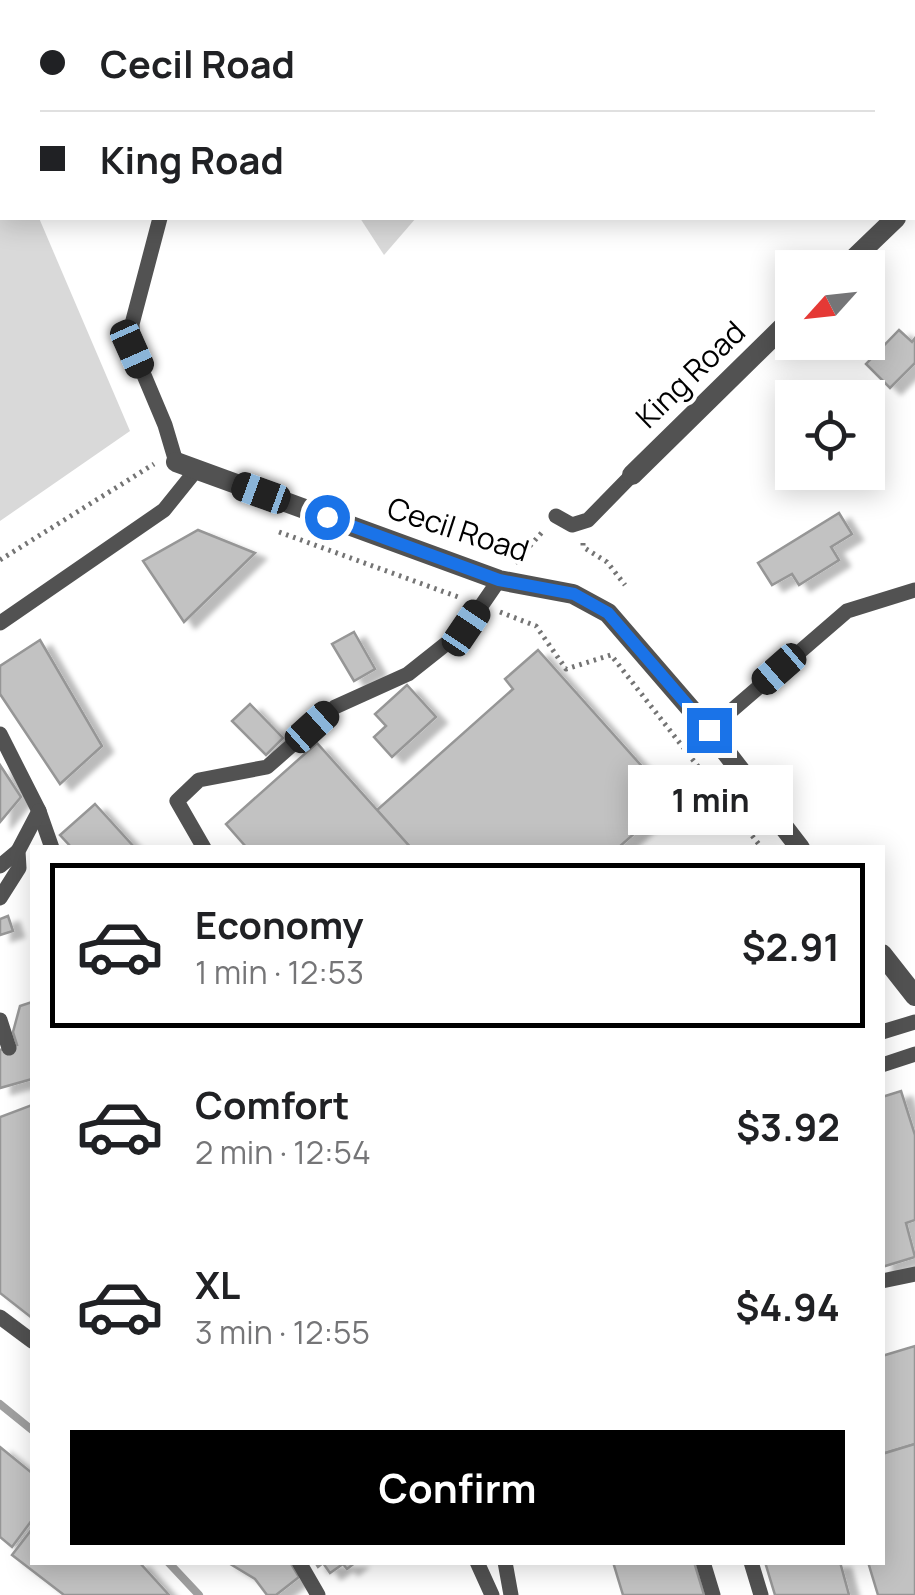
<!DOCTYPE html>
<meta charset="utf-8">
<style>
body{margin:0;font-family:Manrope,sans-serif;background:#f6f6f6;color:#202124;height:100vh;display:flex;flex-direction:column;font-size:38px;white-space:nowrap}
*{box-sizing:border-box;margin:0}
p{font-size:32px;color:#757577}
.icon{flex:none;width:55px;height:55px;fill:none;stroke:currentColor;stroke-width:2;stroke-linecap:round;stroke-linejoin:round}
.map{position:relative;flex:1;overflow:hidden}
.details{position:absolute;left:30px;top:845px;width:855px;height:720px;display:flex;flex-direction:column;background:#fff;border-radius:0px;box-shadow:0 5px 25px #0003}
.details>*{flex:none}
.banner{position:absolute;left:0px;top:0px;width:915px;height:220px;box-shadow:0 5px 25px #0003;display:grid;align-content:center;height:220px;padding:0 40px;background:#fff}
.needle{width:65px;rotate:243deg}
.buttons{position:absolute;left:775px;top:250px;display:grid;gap:20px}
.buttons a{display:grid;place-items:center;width:110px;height:110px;border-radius:0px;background:#fff;box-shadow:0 5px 25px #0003;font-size:50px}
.end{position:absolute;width:45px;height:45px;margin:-22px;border:12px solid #1a73e8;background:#fff;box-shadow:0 0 0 5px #fff}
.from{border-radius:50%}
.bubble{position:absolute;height:70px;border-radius:0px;background:#fff;box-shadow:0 5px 25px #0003;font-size:32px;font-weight:700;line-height:70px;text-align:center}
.car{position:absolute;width:30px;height:60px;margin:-30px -15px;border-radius:12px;box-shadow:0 0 8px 2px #0007;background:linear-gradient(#222 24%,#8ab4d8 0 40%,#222 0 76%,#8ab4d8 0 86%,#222 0)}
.banner b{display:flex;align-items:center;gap:35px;height:95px;font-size:38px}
.banner b+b{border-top:2px solid #e0e0e0}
.banner i{width:25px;height:25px;background:#202124}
ul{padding:18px 0 0;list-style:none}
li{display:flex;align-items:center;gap:30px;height:165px;margin:0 20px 15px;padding:0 20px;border:5px solid transparent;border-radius:0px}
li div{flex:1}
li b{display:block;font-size:38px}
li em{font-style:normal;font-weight:700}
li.active{border-color:#000}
li>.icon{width:90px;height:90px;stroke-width:1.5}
.action{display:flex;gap:20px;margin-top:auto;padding:20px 40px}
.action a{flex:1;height:115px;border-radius:0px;background:#000;color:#fff;font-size:40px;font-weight:700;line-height:115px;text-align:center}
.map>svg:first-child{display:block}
</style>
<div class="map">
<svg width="915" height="1595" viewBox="0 0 915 1595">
<defs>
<filter id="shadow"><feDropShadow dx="11" dy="6" stdDeviation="2.5" flood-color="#0004"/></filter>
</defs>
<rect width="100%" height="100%" fill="#fff"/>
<g fill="#d9d9d9">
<polygon points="0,126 2,218 39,218 130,431 0,521"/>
<polygon points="360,218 416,218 384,255"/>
</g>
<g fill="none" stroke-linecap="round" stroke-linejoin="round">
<g stroke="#a0a0a0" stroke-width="8">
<polyline points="0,1404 32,1430"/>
<polyline points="168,1562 199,1595"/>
</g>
</g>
<g fill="#c2c2c2" stroke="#969696" stroke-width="2.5" filter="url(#shadow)">
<polygon points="899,330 912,342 915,338 915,363 890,388 866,364"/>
<polygon points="839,513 852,534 831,547 839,560 799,585 792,574 772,585 758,563"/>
<polygon points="198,530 255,553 184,622 143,561"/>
<polygon points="354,632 375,669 354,681 332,644"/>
<polygon points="40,640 102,746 60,784 0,694 0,666"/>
<polygon points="538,650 672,800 618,848 411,848 377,810 513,689 505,679"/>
<polygon points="407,685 436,717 392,757 374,737 386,726 375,714"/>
<polygon points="250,704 283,738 266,755 232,721"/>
<polygon points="317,743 377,810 411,848 247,848 226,824"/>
<polygon points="0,765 21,797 0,822"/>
<polygon points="95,804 135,848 72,848 60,835"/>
<polygon points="8,916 13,931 0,935 0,919"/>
<polygon points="32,1002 32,1079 0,1088 0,1050 17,1045 13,1032 20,1006"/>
<polygon points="901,1091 915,1135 915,1220 906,1223 915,1257 882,1267 882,1097"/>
<polygon points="32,1105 32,1318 0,1293 0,1117"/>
<polygon points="915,1346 915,1444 882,1454 882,1356"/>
<polygon points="915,1444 915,1595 878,1595 868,1562 882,1562 882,1454"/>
<polygon points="0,1447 32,1473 32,1520 12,1547 0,1537"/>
<polygon points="32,1529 32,1562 139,1562 169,1595 64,1595 12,1555"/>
<polygon points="227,1562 290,1562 299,1577 276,1595 267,1595 255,1579"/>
<polygon points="315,1562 356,1562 347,1569 343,1564 330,1573 323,1563 318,1567"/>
<polygon points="613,1562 694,1562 704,1595 623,1595"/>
<polygon points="765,1562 840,1562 849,1595 775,1595"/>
</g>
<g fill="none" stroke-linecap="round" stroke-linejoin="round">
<g stroke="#747474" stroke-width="5" stroke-dasharray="2.5 5" stroke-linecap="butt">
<polyline points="279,532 461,598"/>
<polyline points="583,543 583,547 607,562 625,585"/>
<polyline points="0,560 154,464"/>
<polyline points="515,563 544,530"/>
<polyline points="500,612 536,626 566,669 611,655 761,847"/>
</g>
<g stroke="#525252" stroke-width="15">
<polyline points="160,218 132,324 133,349 165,425 176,462"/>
<polyline points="556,516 572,525 588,520 632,475"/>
<polyline points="0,623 164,510 197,469"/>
<polyline points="709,730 847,611 915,590"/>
<polyline points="0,734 39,811 52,848"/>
<polyline points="204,848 177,801 199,780 267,767 335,707 408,674 466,628 499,580"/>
<polyline points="0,866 18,851"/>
<polyline points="0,898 19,868 18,851 39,811"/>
<polyline points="0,1020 9,1048"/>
<polyline points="882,1032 915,1022"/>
<polyline points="882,1065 915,1054"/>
<polyline points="882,1281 915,1274"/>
<polyline points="0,1317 32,1341"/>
<polyline points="299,1562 318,1595"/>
<polyline points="477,1562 492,1595"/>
<polyline points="505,1562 511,1595"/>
<polyline points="703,1562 713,1595"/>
<polyline points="751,1562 761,1595"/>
</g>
<g stroke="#525252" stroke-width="20">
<polyline points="912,201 915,199"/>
<polyline points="844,268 896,218"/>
<polyline points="176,462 499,580 573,594 608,613 709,730 800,848"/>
<polyline points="632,475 792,318"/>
<polyline points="882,954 915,996"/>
</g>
</g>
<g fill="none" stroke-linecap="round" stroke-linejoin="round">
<polyline stroke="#1a73e8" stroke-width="12" points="327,517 499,580 574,594 608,613 709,730"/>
</g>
<g text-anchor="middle" stroke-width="8" stroke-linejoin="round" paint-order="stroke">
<g font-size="30" fill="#000" stroke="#fff">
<text transform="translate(691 375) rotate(-44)" y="10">King Road</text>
<text transform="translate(458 530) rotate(18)" y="10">Cecil Road</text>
</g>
</g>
</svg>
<div class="buttons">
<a><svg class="needle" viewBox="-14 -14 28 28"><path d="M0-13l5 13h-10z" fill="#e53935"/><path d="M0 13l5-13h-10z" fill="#757577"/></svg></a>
<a><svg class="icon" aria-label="locate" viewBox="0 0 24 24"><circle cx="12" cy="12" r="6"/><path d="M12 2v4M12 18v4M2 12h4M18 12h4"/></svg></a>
</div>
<i class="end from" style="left:327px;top:517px"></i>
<i class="end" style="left:709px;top:730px"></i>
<div class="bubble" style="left:628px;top:765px;width:165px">1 min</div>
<i class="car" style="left:132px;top:349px;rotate:156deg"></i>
<i class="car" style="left:261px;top:493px;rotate:290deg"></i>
<i class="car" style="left:466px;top:628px;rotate:34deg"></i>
<i class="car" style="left:779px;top:669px;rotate:229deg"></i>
<i class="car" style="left:312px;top:727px;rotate:48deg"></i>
<div class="banner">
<b><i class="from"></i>Cecil Road</b>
<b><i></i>King Road</b>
</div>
<section class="details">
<ul>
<li class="active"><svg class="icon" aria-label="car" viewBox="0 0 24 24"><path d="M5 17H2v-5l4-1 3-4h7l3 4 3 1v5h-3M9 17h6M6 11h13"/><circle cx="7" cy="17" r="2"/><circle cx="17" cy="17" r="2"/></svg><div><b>Economy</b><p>1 min · 12:53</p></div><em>$2.91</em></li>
<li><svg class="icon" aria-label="car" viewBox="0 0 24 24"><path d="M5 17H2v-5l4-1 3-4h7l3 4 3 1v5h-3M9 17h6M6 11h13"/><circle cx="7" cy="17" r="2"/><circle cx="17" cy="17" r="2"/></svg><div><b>Comfort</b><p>2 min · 12:54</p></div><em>$3.92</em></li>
<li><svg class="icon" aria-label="car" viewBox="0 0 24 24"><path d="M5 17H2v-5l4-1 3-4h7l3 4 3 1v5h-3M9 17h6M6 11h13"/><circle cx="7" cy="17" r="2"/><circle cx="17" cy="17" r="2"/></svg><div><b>XL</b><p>3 min · 12:55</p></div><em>$4.94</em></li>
</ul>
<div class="action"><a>Confirm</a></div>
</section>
</div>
